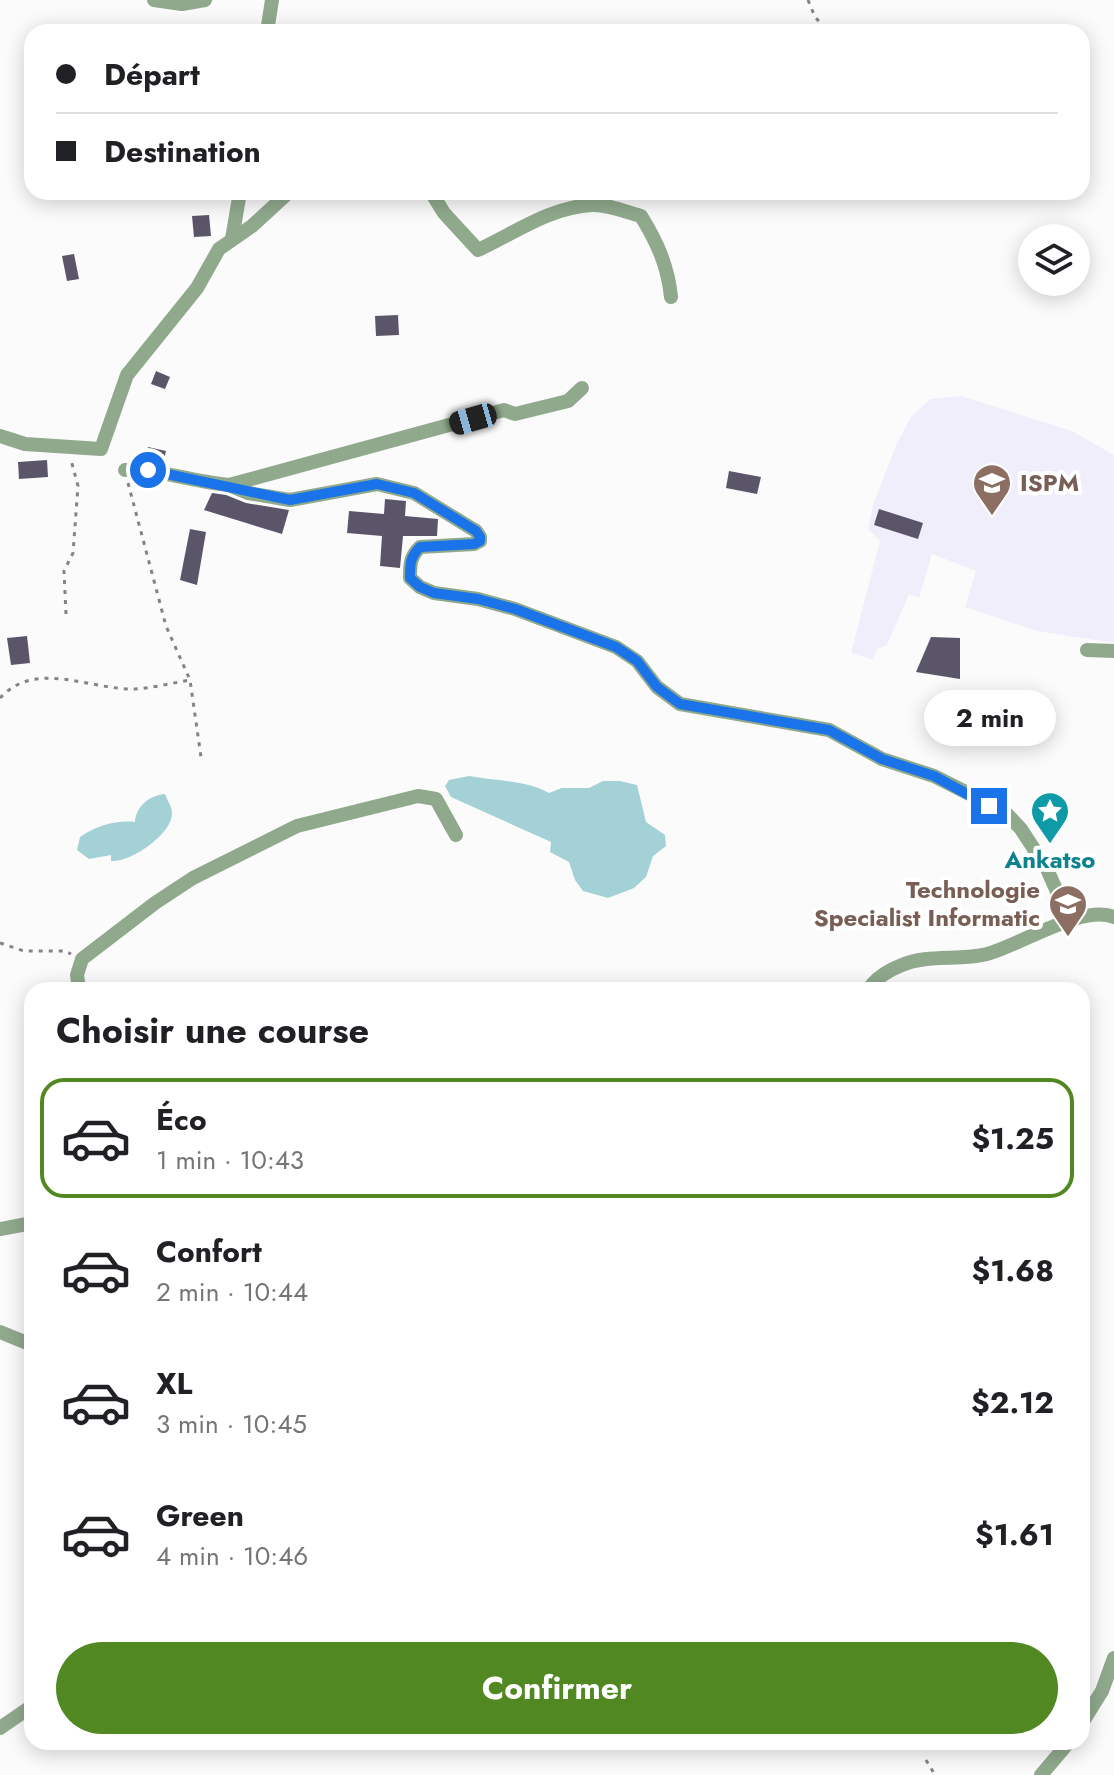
<!DOCTYPE html>
<html lang="fr">
<meta charset="utf-8">
<style>
body{margin:0;font-family:Jost,sans-serif;background:#f6f6f6;color:#202124;height:100vh;display:flex;flex-direction:column;font-size:30px;white-space:nowrap}
*{box-sizing:border-box;margin:0}
p{font-size:26px;color:#757577}
.icon{flex:none;width:44px;height:44px;fill:none;stroke:currentColor;stroke-width:2;stroke-linecap:round;stroke-linejoin:round}
.map{position:relative;flex:1;overflow:hidden}
.drawer{position:absolute;left:24px;top:982px;width:1066px;height:768px;display:flex;flex-direction:column;background:#fff;border-radius:24px;box-shadow:0 4px 20px #0003}
.drawer>*{flex:none}
.top-card{position:absolute;left:24px;top:24px;width:1066px;height:176px;border-radius:24px;box-shadow:0 4px 20px #0003;display:grid;align-content:center;height:176px;padding:0 32px;background:#fff}
.fabs{position:absolute;left:1018px;top:224px;display:grid;gap:16px}
.fabs a{display:grid;place-items:center;width:72px;height:72px;border-radius:50%;background:#fff;box-shadow:0 4px 20px #0003;font-size:40px}
.end{position:absolute;width:36px;height:36px;margin:-18px;border:10px solid #1a73e8;background:#fff;box-shadow:0 0 0 4px #fff}
.from{border-radius:50%}
.bubble{position:absolute;height:56px;border-radius:28px;background:#fff;box-shadow:0 4px 20px #0003;font-size:26px;font-weight:700;line-height:56px;text-align:center}
.car{position:absolute;width:24px;height:48px;margin:-24px -12px;border-radius:10px;box-shadow:0 0 6px 2px #0007;background:linear-gradient(#222 24%,#8ab4d8 0 40%,#222 0 76%,#8ab4d8 0 86%,#222 0)}
.top-card b{display:flex;align-items:center;gap:28px;height:76px;font-size:30px}
.top-card b+b{border-top:2px solid #e0e0e0}
.top-card i{width:20px;height:20px;background:#202124}
ul{padding:0;list-style:none}
li{display:flex;align-items:center;gap:24px;height:120px;margin:0 16px 12px;padding:0 16px;border:4px solid transparent;border-radius:24px}
li div{flex:1}
li b{display:block;font-size:30px}
li em{font-style:normal;font-weight:700}
li.on{border-color:#528821}
li>.icon{width:72px;height:72px;stroke-width:1.5}
h2{padding:0 32px;font-size:36px;line-height:96px}
.action{display:flex;gap:16px;margin-top:auto;padding:16px 32px}
.action a{flex:1;height:92px;border-radius:48px;background:#528821;color:#fff;font-size:32px;font-weight:700;line-height:92px;text-align:center}
.map>svg:first-child{display:block}
</style>
<div class="map">
<svg width="1114" height="1775" viewBox="0 0 1114 1775">
<rect width="100%" height="100%" fill="#fbfbfb"/>
<polygon fill="#f1eefb" points="961,396 1072,431 1114,455 1114,643 1037,631 965,607 976,571 932,554 919,598 909,594 887,645 877,649 873,660 851,653 880,541 868,529 873,505 897,443 911,417 930,399"/>
<g fill="#a4d1d5">
<path d="M469,776C495,781 527,780 549,793L562,788H589L603,781H620L637,785L646,822L665,835L666,846L653,856L646,877L634,888L608,898L583,891L575,880L569,862L550,852L551,842L451,797L445,786L449,780Z"/>
<path d="M165,794C167,800 172,807 172,813C173,833 131,863 111,861V855L89,859L77,850L80,837C96,826 116,820 135,822C136,807 149,795 165,794Z"/>
</g>
<g fill="#5b556a">
<polygon points="209,215 211,236 194,237 192,216"/>
<polygon points="74,254 79,279 67,281 62,256"/>
<polygon points="398,315 399,335 376,336 375,316"/>
<polygon points="156,371 170,377 165,389 151,384"/>
<polygon points="148,447 166,451 163,463 145,460"/>
<polygon points="47,460 48,477 19,479 18,462"/>
<polygon points="729,471 761,477 757,494 726,488"/>
<polygon points="212,493 226,495 246,503 289,510 282,534 204,510"/>
<polygon points="385,499 406,501 405,516 438,519 437,536 403,536 400,568 380,566 382,536 347,533 349,511 384,514"/>
<polygon points="879,509 923,523 918,539 874,525"/>
<polygon points="190,529 206,532 197,585 180,580"/>
<polygon points="27,636 30,663 11,665 7,638"/>
<polygon points="931,637 960,638 960,679 916,672"/>
</g>
<g fill="none" stroke-linecap="round" stroke-linejoin="round">
<g stroke="#848387" stroke-width="3" stroke-dasharray="4 6" stroke-linecap="butt">
<polyline points="808,0 815,17 829,32"/>
<polyline points="128,483 166,626 190,680 201,757"/>
<polyline points="66,614 64,571 73,553 78,486 71,460"/>
<path d="M0,698C36,659 89,690 135,689C153,688 172,683 190,680"/>
<polyline points="0,943 24,951 65,951 71,954"/>
<polyline points="926,1760 935,1775"/>
</g>
<g stroke="#90a98d" stroke-width="14">
<polyline points="154,0 182,4 205,0"/>
<polyline points="267,32 272,0"/>
<path d="M431,192L444,213L478,250C515,233 550,207 592,205C607,204 626,212 641,216C657,242 668,266 671,297"/>
<polyline points="232,239 240,192"/>
<polyline points="0,436 25,444 101,449 127,375 197,288 219,249 252,226 289,192"/>
<path d="M125,470C161,469 193,482 229,485L504,410L515,414L568,401L582,388"/>
<path d="M229,485L248,493L290,500L377,484L414,493L476,531L480,537V541L474,544L420,547C410,557 410,564 410,578L420,587L434,593L478,599L515,609L616,647L637,661L657,687L680,704L829,730L882,759L934,776L1005,812L1021,829L1047,869L1069,919"/>
<polyline points="1087,650 1114,651"/>
<polyline points="79,990 77,975 82,959 155,903 193,878 297,826 418,796 436,799 456,835"/>
<path d="M868,990C875,979 889,970 902,965C927,954 960,961 987,954C1021,945 1082,904 1114,917"/>
<polyline points="0,1229 32,1223"/>
<polyline points="0,1332 32,1345"/>
<polyline points="1082,1723 1102,1691 1114,1658"/>
<polyline points="0,1728 32,1706"/>
<polyline points="1041,1775 1069,1742"/>
</g>
</g>
<g fill="none" stroke-linecap="round" stroke-linejoin="round">
<path stroke="#1a73e8" stroke-width="10" d="M148,470L290,500L377,484L414,493L476,531L480,537V541L474,544L420,547C410,557 410,564 410,578L420,587L434,593L478,599L515,609L616,647L637,661L657,687L680,704L829,730L882,759L934,776L989,806"/>
</g>
<defs>
<g id="university-pin" transform="scale(2)"><path d="M0 17L-7.5 6A9.5 9.5 0 1 1 7.5 6Z" fill="#8d6e63" stroke="#fff"/><path d="M0-5L7-2L0 1L-7-2ZM-4 1L0 2.5L4 1V4Q0 6-4 4Z" fill="#fff"/></g>
<g id="sight-pin" transform="scale(2)"><path d="M0 17L-7.5 6A9.5 9.5 0 1 1 7.5 6Z" fill="#0f9aa8" stroke="#fff"/><path d="M0-6L1.8-2.2L6-1.7L2.9 1.2L3.7 5.4L0 3.3L-3.7 5.4L-2.9 1.2L-6-1.7L-1.8-2.2Z" fill="#fff"/></g>
</defs>
<g fill-rule="evenodd">
<use href="#university-pin" x="992" y="483"/>
<use href="#sight-pin" x="1050" y="811"/>
<use href="#university-pin" x="1068" y="904"/>
</g>
<g text-anchor="middle" stroke-width="8" stroke-linejoin="round" paint-order="stroke">
<g font-size="24" font-weight="bold" fill="#785e54" stroke="#fff" text-anchor="start">
<text x="1020" y="491">ISPM</text>
<text x="1040" y="898" text-anchor="end">Technologie<tspan x="1040" dy="28">Specialist Informatic</tspan></text>
</g>
<g font-size="24" font-weight="bold" fill="#0d838f" stroke="#fff">
<text x="1050" y="868">Ankatso</text>
</g>
</g>
</svg>
<div class="fabs">
<a><svg class="icon" aria-label="layers" viewBox="0 0 24 24"><path d="M12 4l9 5-9 5-9-5zM3 14l9 5 9-5"/></svg></a>
</div>
<i class="end from" style="left:148px;top:470px"></i>
<i class="end" style="left:989px;top:806px"></i>
<div class="bubble" style="left:924px;top:690px;width:132px">2 min</div>
<i class="car" style="left:473px;top:419px;rotate:254deg"></i>
<div class="top-card">
<b><i class="from"></i>Départ</b>
<b><i></i>Destination</b>
</div>
<section class="drawer">
<h2>Choisir une course</h2>
<ul>
<li class="on"><svg class="icon" aria-label="car" viewBox="0 0 24 24"><path d="M5 17H2v-5l4-1 3-4h7l3 4 3 1v5h-3M9 17h6M6 11h13"/><circle cx="7" cy="17" r="2"/><circle cx="17" cy="17" r="2"/></svg><div><b>Éco</b><p>1 min · 10:43</p></div><em>$1.25</em></li>
<li><svg class="icon" aria-label="car" viewBox="0 0 24 24"><path d="M5 17H2v-5l4-1 3-4h7l3 4 3 1v5h-3M9 17h6M6 11h13"/><circle cx="7" cy="17" r="2"/><circle cx="17" cy="17" r="2"/></svg><div><b>Confort</b><p>2 min · 10:44</p></div><em>$1.68</em></li>
<li><svg class="icon" aria-label="car" viewBox="0 0 24 24"><path d="M5 17H2v-5l4-1 3-4h7l3 4 3 1v5h-3M9 17h6M6 11h13"/><circle cx="7" cy="17" r="2"/><circle cx="17" cy="17" r="2"/></svg><div><b>XL</b><p>3 min · 10:45</p></div><em>$2.12</em></li>
<li><svg class="icon" aria-label="car" viewBox="0 0 24 24"><path d="M5 17H2v-5l4-1 3-4h7l3 4 3 1v5h-3M9 17h6M6 11h13"/><circle cx="7" cy="17" r="2"/><circle cx="17" cy="17" r="2"/></svg><div><b>Green</b><p>4 min · 10:46</p></div><em>$1.61</em></li>
</ul>
<div class="action"><a>Confirmer</a></div>
</section>
</div>
